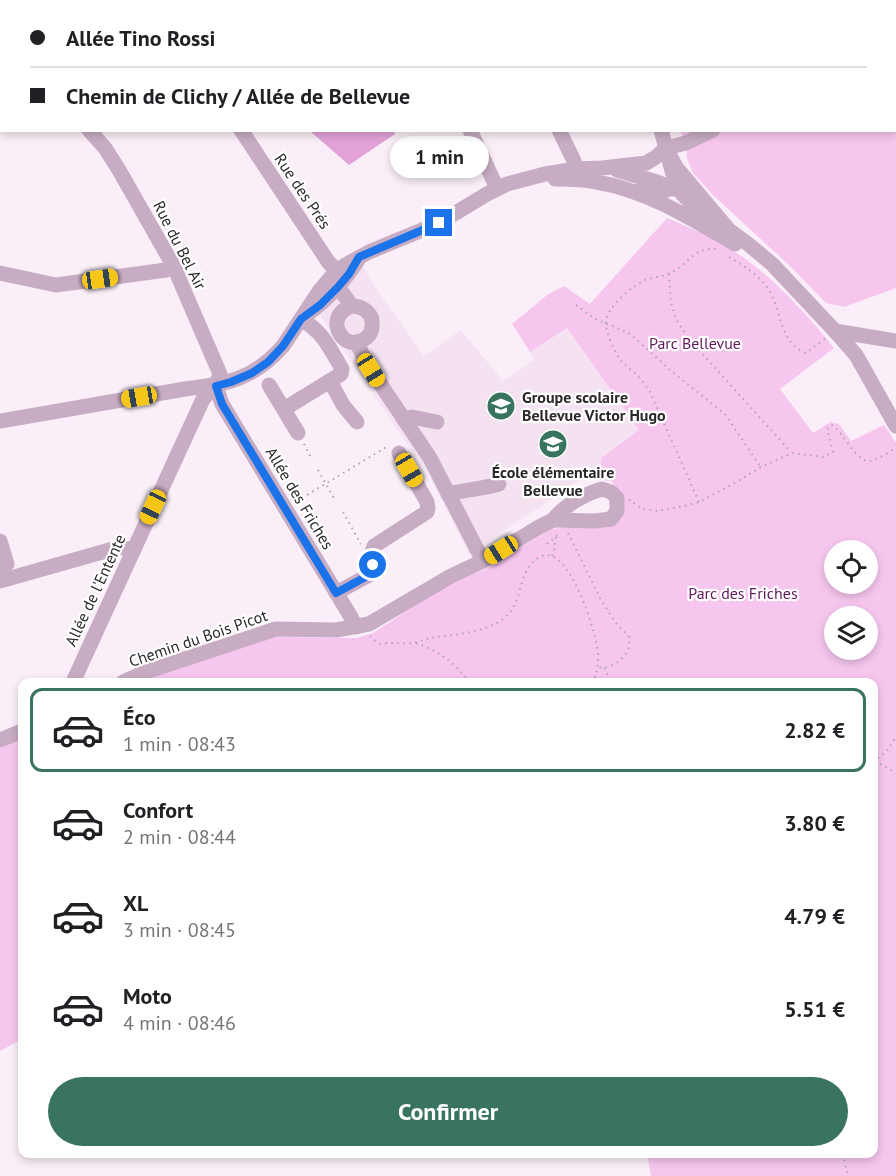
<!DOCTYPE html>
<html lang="fr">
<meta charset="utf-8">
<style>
body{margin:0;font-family:"PT Sans",sans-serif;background:#f6f6f6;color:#202124;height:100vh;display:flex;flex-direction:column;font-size:22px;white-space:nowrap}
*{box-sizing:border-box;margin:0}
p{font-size:20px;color:#757577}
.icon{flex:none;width:33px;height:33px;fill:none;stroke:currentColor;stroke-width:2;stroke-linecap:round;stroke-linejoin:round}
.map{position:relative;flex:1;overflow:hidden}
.sheet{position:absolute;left:18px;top:678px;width:860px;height:480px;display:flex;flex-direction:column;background:#fff;border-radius:12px;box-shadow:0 3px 9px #0003}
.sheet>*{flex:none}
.hud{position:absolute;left:0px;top:0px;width:897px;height:132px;box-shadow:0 3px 9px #0003;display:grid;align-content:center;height:132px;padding:0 30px;background:#fff}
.fabs{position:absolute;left:824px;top:540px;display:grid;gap:12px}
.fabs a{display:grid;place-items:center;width:54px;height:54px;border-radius:50%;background:#fff;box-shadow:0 3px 9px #0003;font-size:30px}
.end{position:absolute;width:27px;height:27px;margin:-14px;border:8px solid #1a73e8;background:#fff;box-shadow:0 0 0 3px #fff}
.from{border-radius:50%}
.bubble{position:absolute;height:42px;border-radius:21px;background:#fff;box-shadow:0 3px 9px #0003;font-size:20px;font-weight:700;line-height:42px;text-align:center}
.car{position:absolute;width:18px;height:36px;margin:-18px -9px;border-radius:8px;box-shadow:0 0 4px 2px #0007;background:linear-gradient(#f5c518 24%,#345 0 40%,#f5c518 0 76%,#345 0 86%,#f5c518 0)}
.hud b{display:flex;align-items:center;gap:21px;height:57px;font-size:22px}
.hud b+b{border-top:2px solid #e0e0e0}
.hud i{width:15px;height:15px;background:#202124}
ul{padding:10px 0 0;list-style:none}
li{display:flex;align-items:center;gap:18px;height:84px;margin:0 12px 9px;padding:0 18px;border:3px solid transparent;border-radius:12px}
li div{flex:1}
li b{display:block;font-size:22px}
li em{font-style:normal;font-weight:700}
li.on{border-color:#39745e}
li>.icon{width:54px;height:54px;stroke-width:1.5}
.cta{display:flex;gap:12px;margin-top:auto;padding:12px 30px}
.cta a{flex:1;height:69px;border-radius:36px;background:#39745e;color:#fff;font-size:24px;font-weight:700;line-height:69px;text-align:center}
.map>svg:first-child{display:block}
</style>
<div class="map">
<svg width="896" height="1176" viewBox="0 0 896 1176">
<rect width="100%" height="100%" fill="#faeff8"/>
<polygon fill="#f4e2f1" points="363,266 371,281 424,356 461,330 503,381 534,360 530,352 567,328 639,430 601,458 600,467 469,554 426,469 405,441 320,315"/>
<g fill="#f7c6ef" fill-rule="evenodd">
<polygon points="629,0 896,0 896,288 844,307 826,303 790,266 713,195 693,173 687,159 686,143 680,131 896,130 896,2 629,2"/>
<path d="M667,218C682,225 699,231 714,239C762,265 800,306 834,348L780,389L813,433L832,421L833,423L839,424L851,441L884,425L896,443V1176H651L647,1154H873V682H135L269,637L357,638L373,633L453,581L484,570L551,529L572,527H596L623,496L611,481L600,480L601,458L639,430L567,328L530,352L512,324L547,295L564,286L590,304ZM834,550H867V584H834ZM834,616H867V650H834Z"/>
<polygon points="22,739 22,1039 0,1051 0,748"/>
</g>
<polygon fill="#e2a2d8" points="394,131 395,134 349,165 310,131"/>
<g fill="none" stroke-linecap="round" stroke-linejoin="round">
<g stroke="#afa6ad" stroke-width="2" stroke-dasharray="1.5 4.5" stroke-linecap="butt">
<polyline points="664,0 665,2"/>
<path d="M729,257C744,266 759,275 769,290C782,311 779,343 806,353L826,338"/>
<polyline points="669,274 671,303 676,319 689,339 791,452"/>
<polyline points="576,305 595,319 627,332 635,338 670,370 725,414 760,466"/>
<polyline points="304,444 311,458"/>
<polyline points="318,470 335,500"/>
<polyline points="302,498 388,446"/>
<path d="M629,501L630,500L642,509L658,511L684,506L699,502L740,480L761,467L792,453L823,457L833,452L827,429L832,425C842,431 858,464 870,461C877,460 889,452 896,448"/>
<path d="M699,502L650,392C646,386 641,379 636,374C630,369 623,364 619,358C614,351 604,328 606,320C609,306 631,287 643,281C652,277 662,277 670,273C689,264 693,247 717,249"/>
<polyline points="343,512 361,544"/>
<path d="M568,533L600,598L615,622L629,637C629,642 630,647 627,652C622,661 608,670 598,667"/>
<polyline points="547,544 559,534"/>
<polyline points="552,556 554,552 556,536"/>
<path d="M370,636C373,639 378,643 381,644C383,644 388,643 390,643C398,643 406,644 413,643C419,642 425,639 431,638C456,634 494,633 511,611C523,595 519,566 542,556C569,546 594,627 597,647C600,660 597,670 594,682"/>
<path d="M416,643C441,652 453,662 470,682"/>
<polyline points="604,668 612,682"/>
<polyline points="875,761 896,773"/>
<polyline points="873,762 887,751 896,737"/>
<polyline points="843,1154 848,1176"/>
</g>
<g stroke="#c8acc3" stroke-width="15">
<polyline points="512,0 512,2"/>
<polyline points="307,1 308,2"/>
<polyline points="159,2 161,0"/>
<polyline points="394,2 400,0"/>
<polyline points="614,2 618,0"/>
<polyline points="0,59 2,60"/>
<polyline points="241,130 329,263 337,270"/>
<polyline points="470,130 497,188"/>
<polyline points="559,130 574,161 576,169"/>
<polyline points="661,130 675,182 683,195 693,205 707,223"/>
<polyline points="666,148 676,167 729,230 748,244 772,264 835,331 856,355 896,426"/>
<polyline points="666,148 686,143 713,130"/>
<polyline points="617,170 657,182 674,189"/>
<path d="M555,179C569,179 583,179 596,182C647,190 692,219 735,244"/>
<path d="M642,188C651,192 669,195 675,183C677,179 676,172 676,167"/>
<polyline points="0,273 56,285 166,270 174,267"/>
<path d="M338,287L352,306C363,306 374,314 372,326C372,331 370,335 366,338C344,356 321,316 352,306"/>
<polyline points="835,331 896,341"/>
<polyline points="356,342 371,370 430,458 483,561"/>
<polyline points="330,381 343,405 357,422"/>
<polyline points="269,385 298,433"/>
<polyline points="216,386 222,404 351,617 356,627"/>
<path d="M284,409L341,374L342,369C329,347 324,333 301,319C325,302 342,285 358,260"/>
<polyline points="404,420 412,417 437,422"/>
<path d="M0,421L185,389C227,384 253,380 283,346L320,290L337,270L349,263L369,252L439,223L487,194L507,184L545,174L576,169L602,168L646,163L656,157L666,148"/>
<path d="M602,489L611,492L617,498V511L611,519L595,521L553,520C564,506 584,494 602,489Z"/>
<path d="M448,494C465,490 482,489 499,484"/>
<polyline points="0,541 7,564 0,567"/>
<polyline points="0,581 120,547 134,550"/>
<polyline points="336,593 371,574 373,572 371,555 374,546 427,512 428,509 427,502 399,453"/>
<polyline points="73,682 203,399 216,386 220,374 174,267 119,170 105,148 89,130"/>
<polyline points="123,682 145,672 276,629 336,630 369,624 451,576 483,561 539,527 553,520"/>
<polyline points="0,740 22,731"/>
</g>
</g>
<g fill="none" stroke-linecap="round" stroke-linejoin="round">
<polyline stroke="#1a73e8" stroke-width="8" points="373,565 373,572 371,574 336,593 222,404 216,386 231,382 252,373 268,362 283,346 301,319 320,305 338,287 349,274 359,257 439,223"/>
</g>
<defs>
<g id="school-disc" transform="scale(1.5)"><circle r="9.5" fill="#39745e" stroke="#fff"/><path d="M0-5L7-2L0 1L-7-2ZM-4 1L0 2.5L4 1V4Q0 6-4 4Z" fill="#fff"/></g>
</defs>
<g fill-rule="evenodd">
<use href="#school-disc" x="501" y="406"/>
<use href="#school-disc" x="553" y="444"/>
</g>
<g text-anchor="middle" stroke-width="4.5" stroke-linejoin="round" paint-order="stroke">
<g font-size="16" fill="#2b272a" stroke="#fff">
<text transform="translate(303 191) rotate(56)" y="6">Rue des Prés</text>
<text transform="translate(180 245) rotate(63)" y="6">Rue du Bel Air</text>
<text transform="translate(300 498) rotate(59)" y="6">Allée des Friches</text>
<text transform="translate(95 590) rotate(-65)" y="6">Allée de l'Entente</text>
<text transform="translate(198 638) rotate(-19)" y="6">Chemin du Bois Picot</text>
</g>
<g font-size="16" fill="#62185b" stroke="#fff">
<text x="695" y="349">Parc Bellevue</text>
<text x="743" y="599">Parc des Friches</text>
</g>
<g font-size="16" font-weight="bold" fill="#2b272a" stroke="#fff" text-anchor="start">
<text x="522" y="403">Groupe scolaire<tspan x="522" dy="18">Bellevue Victor Hugo</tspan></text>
<text x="553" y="478" text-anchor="middle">École élémentaire<tspan x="553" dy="18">Bellevue</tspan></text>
</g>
</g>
</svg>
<div class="fabs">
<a><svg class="icon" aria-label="locate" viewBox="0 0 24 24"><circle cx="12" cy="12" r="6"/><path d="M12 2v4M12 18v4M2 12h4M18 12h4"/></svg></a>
<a><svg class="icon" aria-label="layers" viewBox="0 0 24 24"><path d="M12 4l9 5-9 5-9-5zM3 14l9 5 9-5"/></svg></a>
</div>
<i class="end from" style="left:373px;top:565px"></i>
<i class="end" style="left:439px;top:223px"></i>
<div class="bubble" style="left:390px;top:136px;width:99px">1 min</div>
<i class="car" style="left:100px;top:279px;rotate:82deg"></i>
<i class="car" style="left:371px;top:370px;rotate:148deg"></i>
<i class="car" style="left:139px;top:397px;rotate:260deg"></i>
<i class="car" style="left:409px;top:470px;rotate:150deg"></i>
<i class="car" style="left:153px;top:507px;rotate:205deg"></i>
<i class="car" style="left:501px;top:550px;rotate:238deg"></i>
<div class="hud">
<b><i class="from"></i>Allée Tino Rossi</b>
<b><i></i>Chemin de Clichy / Allée de Bellevue</b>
</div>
<section class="sheet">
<ul>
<li class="on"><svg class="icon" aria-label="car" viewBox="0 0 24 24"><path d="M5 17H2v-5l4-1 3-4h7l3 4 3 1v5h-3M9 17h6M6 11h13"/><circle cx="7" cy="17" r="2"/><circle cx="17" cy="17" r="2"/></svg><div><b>Éco</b><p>1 min · 08:43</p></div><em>2.82 €</em></li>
<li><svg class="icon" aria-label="car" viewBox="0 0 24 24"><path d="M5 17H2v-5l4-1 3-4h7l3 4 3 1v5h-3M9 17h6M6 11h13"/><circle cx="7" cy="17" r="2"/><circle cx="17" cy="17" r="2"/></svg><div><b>Confort</b><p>2 min · 08:44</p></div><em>3.80 €</em></li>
<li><svg class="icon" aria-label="car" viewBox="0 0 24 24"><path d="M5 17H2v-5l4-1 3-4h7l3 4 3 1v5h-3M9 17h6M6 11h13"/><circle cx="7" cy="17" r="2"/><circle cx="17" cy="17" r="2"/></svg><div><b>XL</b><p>3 min · 08:45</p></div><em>4.79 €</em></li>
<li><svg class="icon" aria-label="car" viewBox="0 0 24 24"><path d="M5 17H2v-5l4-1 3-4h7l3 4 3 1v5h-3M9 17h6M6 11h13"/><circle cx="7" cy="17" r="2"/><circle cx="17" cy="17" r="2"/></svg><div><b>Moto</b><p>4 min · 08:46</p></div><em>5.51 €</em></li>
</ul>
<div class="cta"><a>Confirmer</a></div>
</section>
</div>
